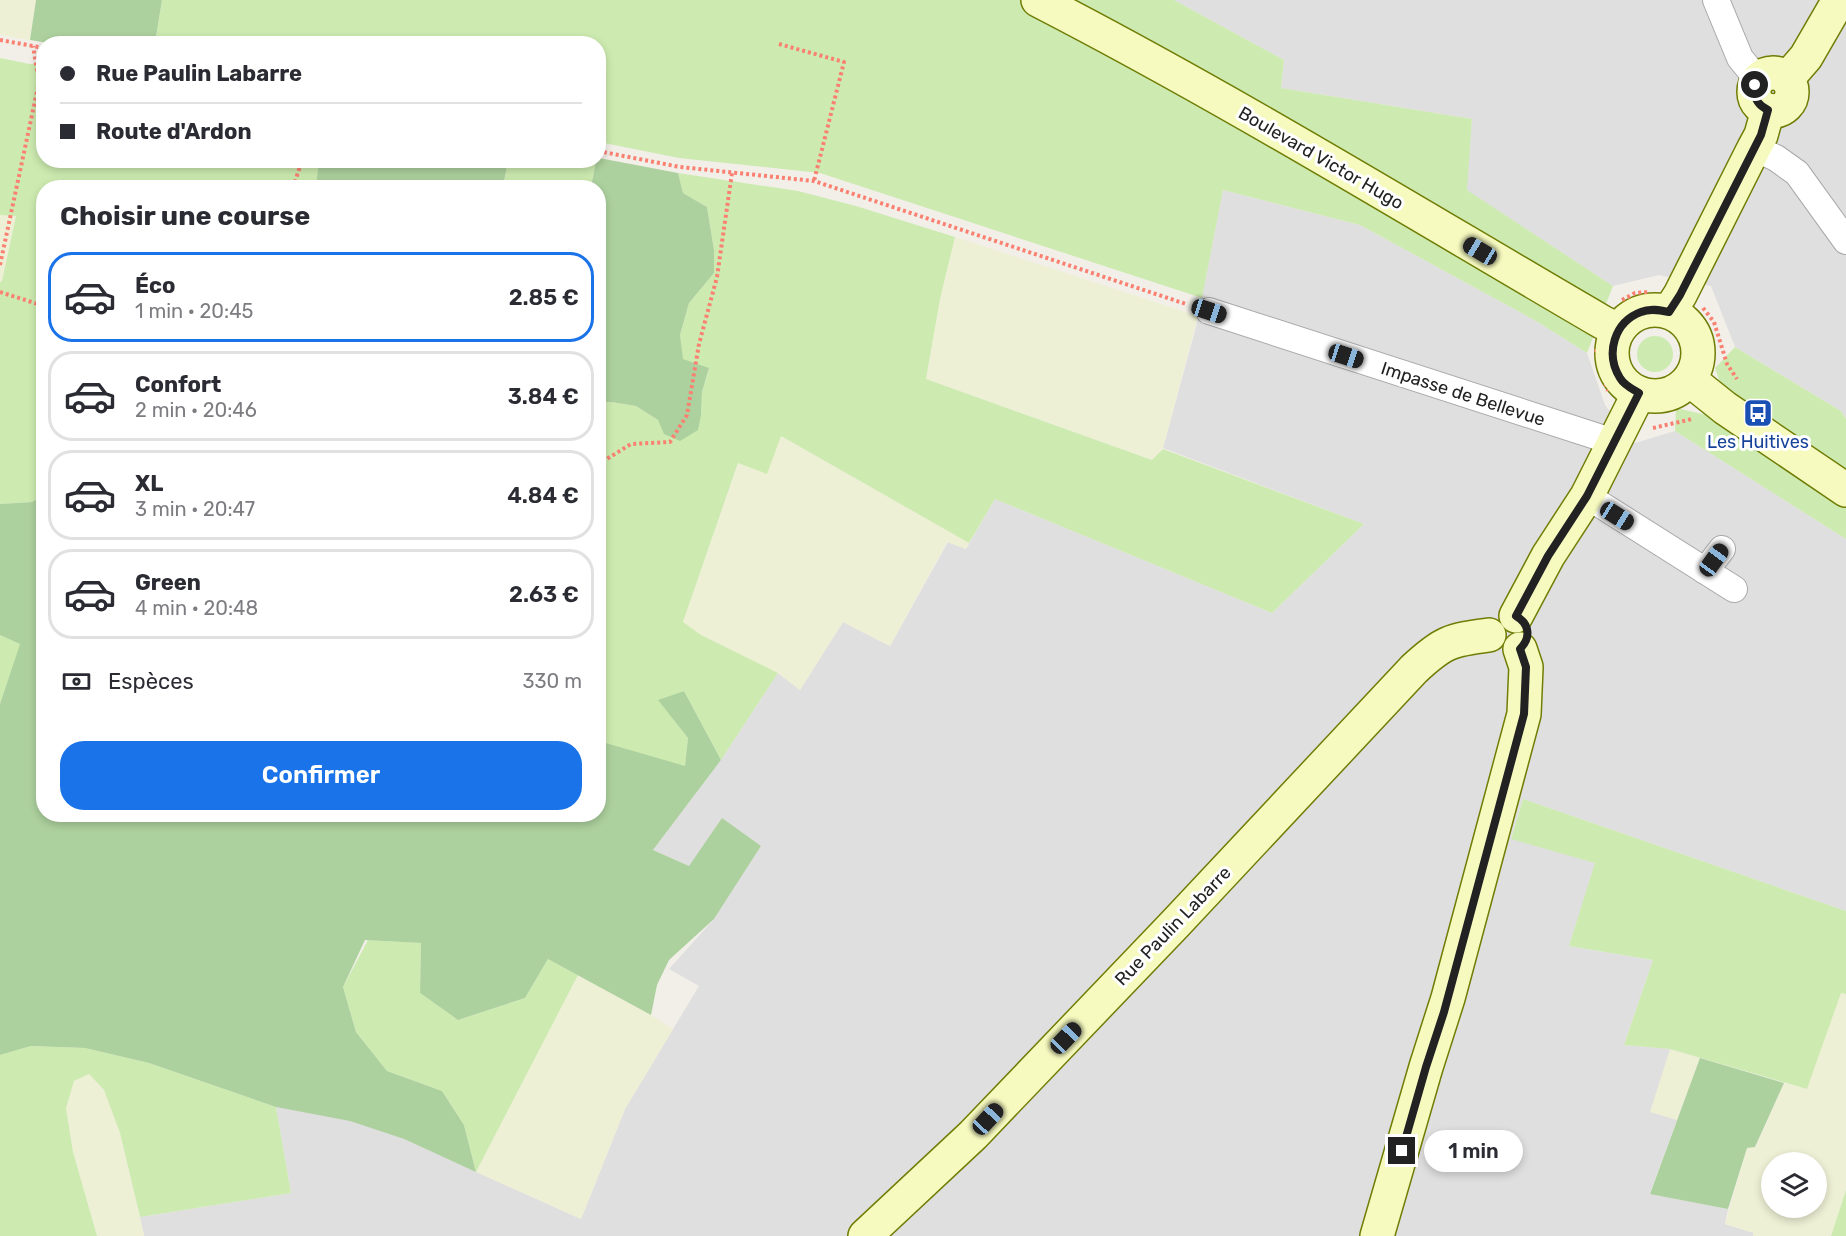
<!DOCTYPE html>
<html lang="fr">
<meta charset="utf-8">
<style>
body{margin:0;font-family:Rubik,sans-serif;background:#f7f7f7;color:#2b2b33;height:100vh;display:flex;flex-direction:column;font-size:22px;white-space:nowrap}
*{box-sizing:border-box;margin:0}
p{font-size:20px;color:#7c7c81}
.icon{flex:none;width:33px;height:33px;fill:none;stroke:currentColor;stroke-width:2;stroke-linecap:round;stroke-linejoin:round}
.map{position:relative;flex:1;overflow:hidden}
.drawer{position:absolute;left:36px;top:180px;width:570px;height:642px;display:flex;flex-direction:column;background:#fff;border-radius:24px;box-shadow:0 3px 9px #0003}
.drawer>*{flex:none}
.top-card{position:absolute;left:36px;top:36px;width:570px;height:132px;border-radius:24px;box-shadow:0 3px 9px #0003;display:grid;align-content:center;height:132px;padding:0 24px;background:#fff}
.buttons{position:absolute;left:1761px;top:1152px;display:grid;gap:12px}
.buttons a{display:grid;place-items:center;width:66px;height:66px;border-radius:50%;background:#fff;box-shadow:0 3px 9px #0003;font-size:30px}
.end{position:absolute;width:27px;height:27px;margin:-14px;border:8px solid #222;background:#fff;box-shadow:0 0 0 3px #fff}
.from{border-radius:50%}
.bubble{position:absolute;height:42px;border-radius:21px;background:#fff;box-shadow:0 3px 9px #0003;font-size:20px;font-weight:600;line-height:42px;text-align:center}
.car{position:absolute;width:18px;height:36px;margin:-18px -9px;border-radius:8px;box-shadow:0 0 4px 2px #0007;background:linear-gradient(#222 24%,#8ab4d8 0 40%,#222 0 76%,#8ab4d8 0 86%,#222 0)}
.top-card b{display:flex;align-items:center;gap:21px;height:57px;font-size:22px}
.top-card b+b{border-top:2px solid #e1e1e2}
.top-card i{width:15px;height:15px;background:#2b2b33}
ul{padding:0;list-style:none}
li{display:flex;align-items:center;gap:18px;height:90px;margin:0 12px 9px;padding:0 12px;border:3px solid #e1e1e2;border-radius:24px}
li div{flex:1}
li b{display:block;font-size:22px}
li em{font-style:normal;font-weight:600}
li.active{border-color:#1a73e8}
li>.icon{width:54px;height:54px;stroke-width:1.5}
h2{padding:0 24px;font-size:27px;line-height:72px}
.pay{display:flex;align-items:center;gap:15px;height:66px;padding:0 24px;font-size:22px}
.pay p{margin-inline-start:auto}
.cta{display:flex;gap:12px;margin-top:auto;padding:12px 24px}
.cta a{flex:1;height:69px;border-radius:24px;background:#1a73e8;color:#fff;font-size:24px;font-weight:600;line-height:69px;text-align:center}
.map>svg:first-child{display:block}
</style>
<div class="map">
<svg width="1846" height="1236" viewBox="0 0 1846 1236">
<rect width="100%" height="100%" fill="#f2efe9"/>
<g fill="#e0dfdf">
<polygon points="1174,0 1846,0 1846,419 1841,411 1735,347 1711,286 1659,275 1613,286 1466,190 1472,119 1281,88 1284,60"/>
<polygon points="1223,190 1360,225 1536,321 1587,353 1605,405 1635,443 1675,431 1846,539 1846,911 1523,799 1511,838 1596,863 1569,946 1653,960 1624,1045 1670,1049 1700,1058 1650,1193 1728,1209 1725,1224 1754,1233 1753,1236 144,1236 140,1217 291,1193 276,1107 350,1120 404,1139 581,1219 625,1109 699,986 669,969 714,919 761,846 689,866 653,850 721,760 778,673 800,690 843,622 890,646 948,542 966,549 995,499 1272,613 1364,524 1163,448 1196,327"/>
</g>
<g fill="#eef0d5" fill-rule="evenodd">
<polygon points="0,0 36,0 30,40 0,35"/>
<polygon points="0,215 16,215 2,282 0,282"/>
<polygon points="955,237 1198,316 1163,448 1153,460 926,379 940,299"/>
<polygon points="781,436 969,543 966,549 947,542 890,646 843,622 800,690 778,673 701,635 683,622 739,462"/>
<polygon points="578,975 651,1015 673,1029 625,1109 581,1219 476,1172"/>
<path d="M1841,993L1846,994V1190L1831,1236H1753L1754,1233L1725,1224L1747,1148L1756,1147L1784,1083L1807,1089ZM1772,1162H1816V1208H1772Z"/>
<polygon points="1670,1049 1700,1058 1677,1120 1650,1112"/>
<polygon points="89,1074 104,1090 120,1133 144,1236 97,1236 73,1152 66,1107 74,1081"/>
</g>
<g fill="#cdebb0">
<polygon points="162,0 1174,0 1284,60 1281,88 1472,119 1467,190 1613,286 1587,353 1536,321 1360,225 1223,190 1202,298 820,173 679,158 599,142 598,44 155,44"/>
<polygon points="0,58 30,64 43,64 44,160 321,161 316,187 44,188 44,447 42,448 43,496 32,502 0,504 0,282 2,281 16,216 0,215"/>
<polygon points="508,161 596,161 591,187 503,188"/>
<polygon points="678,173 798,191 856,206 955,237 940,299 926,379 1152,460 1163,449 1364,524 1272,613 995,499 969,543 781,436 767,474 738,463 683,622 701,635 778,673 721,760 684,691 659,700 688,738 685,767 599,741 598,402 611,402 636,406 658,420 701,415 702,392 709,369 682,359 680,335 689,303 714,273 714,250 707,207 683,193"/>
<circle cx="1655" cy="354" r="18"/>
<polygon points="1735,347 1841,411 1846,419 1846,475 1721,386 1715,368"/>
<polygon points="1676,408 1711,416 1846,504 1846,539 1675,431"/>
<polygon points="0,635 21,644 0,704"/>
<polygon points="1523,799 1846,911 1846,994 1841,993 1807,1089 1670,1049 1624,1045 1653,960 1569,946 1595,863 1511,839"/>
<polygon points="368,940 421,943 420,993 458,1020 525,998 548,959 578,975 476,1172 464,1125 442,1091 387,1071 356,1032 343,987"/>
<polygon points="31,1046 85,1048 149,1063 276,1107 291,1193 140,1217 120,1133 104,1090 89,1074 74,1081 66,1108 73,1152 97,1236 0,1236 0,1055"/>
<polygon points="1846,1190 1846,1236 1831,1236"/>
</g>
<g fill="#add19e">
<polygon points="36,0 162,0 155,43 55,44 30,40"/>
<polygon points="599,158 678,173 683,193 707,207 714,250 714,273 689,303 680,335 683,359 709,368 702,392 701,415 698,430 680,441 664,434 658,420 636,406 611,402 599,402 598,188 591,187 596,161 598,160"/>
<polygon points="319,161 319,160 508,161 503,187 316,187"/>
<polygon points="43,496 44,814 598,814 599,741 685,766 688,738 658,700 684,691 721,760 653,850 689,866 722,818 761,846 714,919 669,960 657,985 651,1015 548,959 525,998 458,1020 420,993 421,943 365,940 343,987 356,1032 387,1071 442,1091 464,1125 476,1172 404,1139 350,1121 276,1107 149,1063 85,1048 31,1046 0,1055 0,704 20,644 0,635 0,504 32,502"/>
<polygon points="1700,1058 1784,1083 1755,1147 1747,1148 1728,1209 1650,1194"/>
</g>
<g fill="none" stroke-linecap="round" stroke-linejoin="round">
<g stroke="#a9a9a9" stroke-width="28">
<g id="street">
<polyline points="1716,0 1740,58 1758,80"/>
<polyline points="1754,148 1776,158 1797,173 1846,241"/>
<polyline points="1209,311 1614,442"/>
<polyline points="1587,496 1734,589"/>
<polyline points="1705,571 1722,549"/>
</g>
</g>
<g stroke="#707d05" stroke-width="36">
<g id="secondary">
<path d="M1038,0C1230,99 1415,213 1602,322L1618,330"/>
<circle cx="1773" cy="92" r="19"/>
<polyline points="1787,79 1806,57 1839,0"/>
<circle cx="1655" cy="353" r="43"/>
<polyline points="1669,312 1680,295 1754,148 1761,135 1768,110"/>
<polyline points="1690,380 1725,408 1846,490"/>
<polyline points="1516,616 1548,556 1587,496 1639,393"/>
<path d="M865,1236L973,1135L1175,924L1414,669C1443,642 1450,640 1489,635"/>
<polyline points="1377,1236 1426,1067 1448,998 1524,714 1526,667 1520,649"/>
</g>
</g>
<g stroke="#fa8072" stroke-width="4" stroke-dasharray="3 3" stroke-linecap="butt">
<polyline points="0,40 44,48"/>
<polyline points="779,44 844,62 814,181"/>
<polyline points="598,151 680,167 814,181 1186,304"/>
<polyline points="293,188 302,160"/>
<polyline points="0,265 39,82 33,46"/>
<polyline points="0,292 44,306"/>
<polyline points="1622,300 1635,293 1649,292"/>
<polyline points="1703,308 1714,322 1727,364 1737,379"/>
<polyline points="1596,349 1600,366 1608,391"/>
<polyline points="1653,428 1692,419"/>
<polyline points="598,466 602,462 631,444 670,442 687,415 699,344 717,277 732,173"/>
</g>
<use href="#street" stroke="#fff" stroke-width="26"/>
<use href="#secondary" stroke="#f7fabf" stroke-width="33"/>
</g>
<g fill="none" stroke-linecap="round" stroke-linejoin="round">
<path stroke="#222" stroke-width="8" d="M1402,1151L1426,1067L1444,1012L1524,714L1526,667L1520,649C1531,638 1530,624 1516,616L1548,556L1587,496L1639,393C1632,389 1624,385 1620,378C1605,354 1614,322 1641,312C1650,308 1660,310 1669,312L1680,295L1761,135L1768,110C1757,105 1753,97 1755,85"/>
</g>
<defs>
<g id="bus-square" transform="scale(1.5)"><rect x="-9" y="-9" width="18" height="18" rx="4" fill="#1a4fb4" stroke="#fff"/><path d="M-5-6H5V4H4V6H2V4H-2V6H-4V4H-5ZM-3.5-4V0h7V-4ZM-3.5 1.2v1.5H-2V1.2ZM2 1.2v1.5H3.5V1.2Z" fill="#fff"/></g>
</defs>
<g fill-rule="evenodd">
<use href="#bus-square" x="1758" y="413"/>
</g>
<g text-anchor="middle" stroke-width="6" stroke-linejoin="round" paint-order="stroke">
<g font-size="18" fill="#222" stroke="#fff">
<text transform="translate(1321 158) rotate(30)" y="6">Boulevard Victor Hugo</text>
<text transform="translate(1463 394) rotate(18)" y="6">Impasse de Bellevue</text>
<text transform="translate(1173 926) rotate(-46)" y="6">Rue Paulin Labarre</text>
</g>
<g font-size="18" fill="#164399" stroke="#fff">
<text x="1758" y="448">Les Huitives</text>
</g>
</g>
</svg>
<div class="buttons">
<a><svg class="icon" aria-label="layers" viewBox="0 0 24 24"><path d="M12 4l9 5-9 5-9-5zM3 14l9 5 9-5"/></svg></a>
</div>
<i class="end from" style="left:1755px;top:85px"></i>
<i class="end" style="left:1402px;top:1151px"></i>
<div class="bubble" style="left:1424px;top:1130px;width:99px">1 min</div>
<i class="car" style="left:1480px;top:251px;rotate:301deg"></i>
<i class="car" style="left:1209px;top:311px;rotate:108deg"></i>
<i class="car" style="left:1346px;top:356px;rotate:108deg"></i>
<i class="car" style="left:1617px;top:516px;rotate:122deg"></i>
<i class="car" style="left:1714px;top:560px;rotate:36deg"></i>
<i class="car" style="left:1066px;top:1038px;rotate:44deg"></i>
<i class="car" style="left:988px;top:1119px;rotate:43deg"></i>
<div class="top-card">
<b><i class="from"></i>Rue Paulin Labarre</b>
<b><i></i>Route d'Ardon</b>
</div>
<section class="drawer">
<h2>Choisir une course</h2>
<ul>
<li class="active"><svg class="icon" aria-label="car" viewBox="0 0 24 24"><path d="M5 17H2v-5l4-1 3-4h7l3 4 3 1v5h-3M9 17h6M6 11h13"/><circle cx="7" cy="17" r="2"/><circle cx="17" cy="17" r="2"/></svg><div><b>Éco</b><p>1 min · 20:45</p></div><em>2.85 €</em></li>
<li><svg class="icon" aria-label="car" viewBox="0 0 24 24"><path d="M5 17H2v-5l4-1 3-4h7l3 4 3 1v5h-3M9 17h6M6 11h13"/><circle cx="7" cy="17" r="2"/><circle cx="17" cy="17" r="2"/></svg><div><b>Confort</b><p>2 min · 20:46</p></div><em>3.84 €</em></li>
<li><svg class="icon" aria-label="car" viewBox="0 0 24 24"><path d="M5 17H2v-5l4-1 3-4h7l3 4 3 1v5h-3M9 17h6M6 11h13"/><circle cx="7" cy="17" r="2"/><circle cx="17" cy="17" r="2"/></svg><div><b>XL</b><p>3 min · 20:47</p></div><em>4.84 €</em></li>
<li><svg class="icon" aria-label="car" viewBox="0 0 24 24"><path d="M5 17H2v-5l4-1 3-4h7l3 4 3 1v5h-3M9 17h6M6 11h13"/><circle cx="7" cy="17" r="2"/><circle cx="17" cy="17" r="2"/></svg><div><b>Green</b><p>4 min · 20:48</p></div><em>2.63 €</em></li>
</ul>
<div class="pay"><svg class="icon" aria-label="cash" viewBox="0 0 24 24"><path d="M3 7h18v10H3z"/><circle cx="12" cy="12" r="2"/></svg>Espèces<p>330 m</p></div>
<div class="cta"><a>Confirmer</a></div>
</section>
</div>
